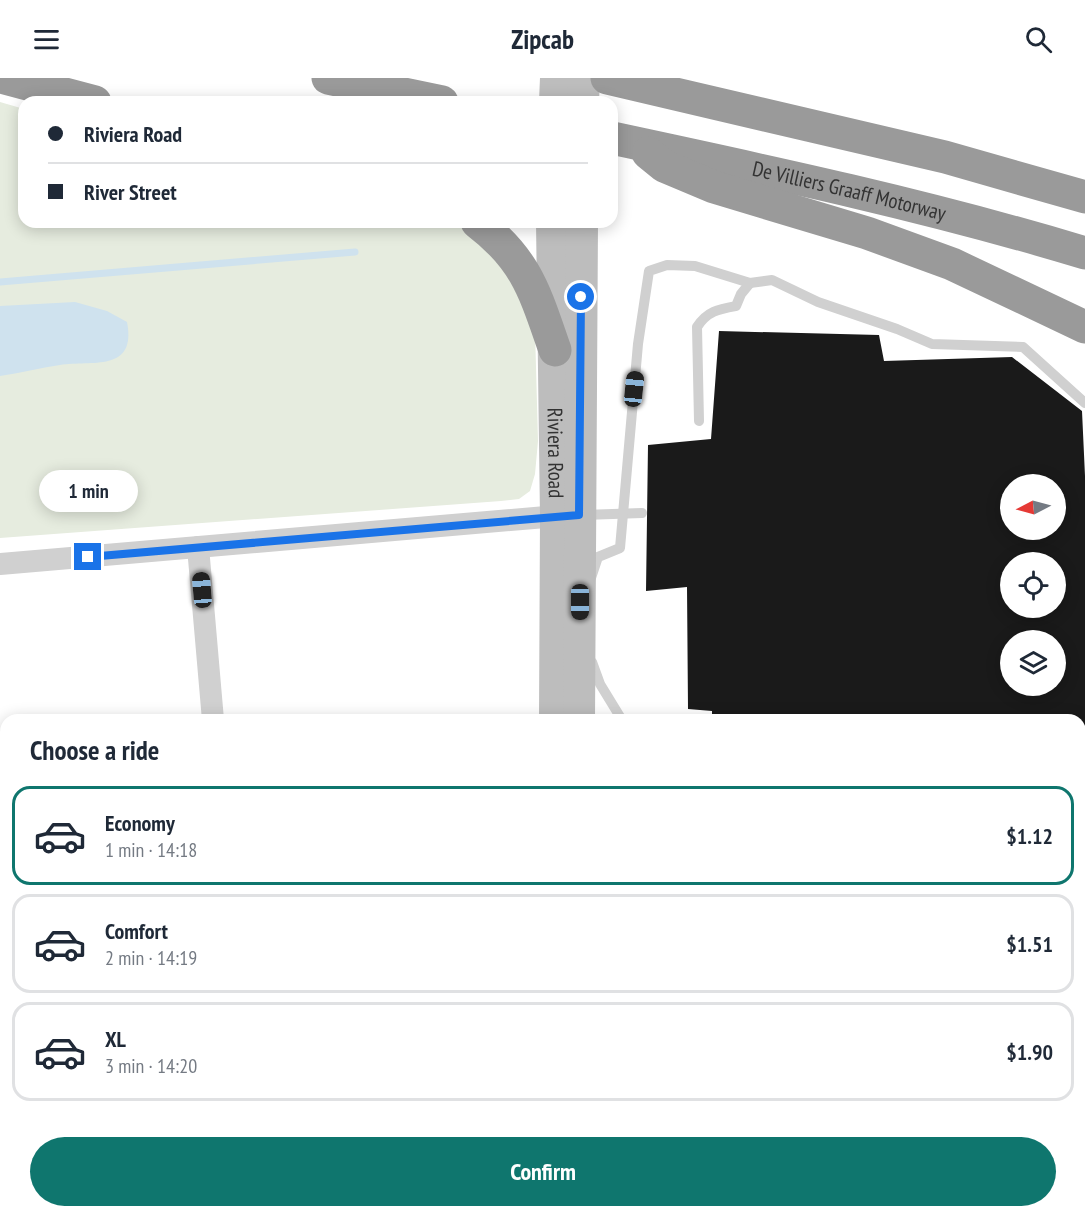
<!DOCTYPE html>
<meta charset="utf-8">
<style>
body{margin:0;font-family:"PT Sans Narrow",sans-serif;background:#f2f2f3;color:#1f2937;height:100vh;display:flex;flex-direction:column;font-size:22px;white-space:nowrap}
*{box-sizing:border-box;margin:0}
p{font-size:20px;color:#747a83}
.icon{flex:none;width:33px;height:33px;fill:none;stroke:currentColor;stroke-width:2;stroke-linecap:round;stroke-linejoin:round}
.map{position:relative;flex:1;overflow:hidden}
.details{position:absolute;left:0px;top:636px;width:1086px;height:504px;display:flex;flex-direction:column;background:#fff;border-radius:18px 18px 0 0;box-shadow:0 3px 15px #0003}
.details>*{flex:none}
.top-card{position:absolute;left:18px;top:18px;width:600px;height:132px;border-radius:18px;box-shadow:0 3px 15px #0003;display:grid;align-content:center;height:132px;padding:0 30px;background:#fff}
.needle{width:39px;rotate:264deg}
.controls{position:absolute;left:1000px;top:396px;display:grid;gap:12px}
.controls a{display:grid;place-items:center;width:66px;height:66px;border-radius:50%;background:#fff;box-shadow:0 3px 15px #0003;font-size:30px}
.end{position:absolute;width:27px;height:27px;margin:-14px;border:8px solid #1a73e8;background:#fff;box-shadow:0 0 0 3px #fff}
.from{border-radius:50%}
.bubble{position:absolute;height:42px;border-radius:21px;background:#fff;box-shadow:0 3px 15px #0003;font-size:20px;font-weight:700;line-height:42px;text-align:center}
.car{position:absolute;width:18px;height:36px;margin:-18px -9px;border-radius:8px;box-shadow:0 0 4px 2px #0007;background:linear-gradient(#222 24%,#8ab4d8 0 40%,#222 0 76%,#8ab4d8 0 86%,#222 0)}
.top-card b{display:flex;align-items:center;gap:21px;height:57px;font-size:22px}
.top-card b+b{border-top:2px solid #e0e1e3}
.top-card i{width:15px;height:15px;background:#1f2937}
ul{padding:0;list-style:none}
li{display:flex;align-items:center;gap:18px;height:99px;margin:0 12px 9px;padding:0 18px;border:3px solid #e0e1e3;border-radius:18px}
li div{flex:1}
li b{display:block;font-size:22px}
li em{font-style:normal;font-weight:700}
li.current{border-color:#0f766e}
li>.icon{width:54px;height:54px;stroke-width:1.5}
h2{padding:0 30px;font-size:27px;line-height:72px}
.primary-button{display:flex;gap:12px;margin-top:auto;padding:12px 30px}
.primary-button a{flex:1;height:69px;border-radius:36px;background:#0f766e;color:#fff;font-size:24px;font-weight:700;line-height:69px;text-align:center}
header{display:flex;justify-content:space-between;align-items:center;height:78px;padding:0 30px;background:#fff;font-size:27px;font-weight:700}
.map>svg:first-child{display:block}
</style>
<header><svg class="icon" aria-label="menu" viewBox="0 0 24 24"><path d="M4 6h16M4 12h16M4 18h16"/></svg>Zipcab<svg class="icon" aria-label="search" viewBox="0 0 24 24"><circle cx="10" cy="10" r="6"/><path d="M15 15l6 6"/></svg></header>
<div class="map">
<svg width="1085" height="1140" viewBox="0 0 1085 1140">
<rect width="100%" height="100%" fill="#fff"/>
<polygon fill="#e6ecdf" points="0,24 24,31 24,144 462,144 502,179 535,252 538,363 535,396 530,413 519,421 501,423 0,460"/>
<path fill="#cfe2ee" d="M75,224L107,233L127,244C137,295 91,282 60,287C40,290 20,295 0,298V228Z"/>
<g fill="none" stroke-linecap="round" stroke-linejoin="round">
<polyline stroke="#cfe2ee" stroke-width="7" points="0,204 355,174"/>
</g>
<g fill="#1a1a1a" fill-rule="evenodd">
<path d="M719,253L879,257L884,283L1012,279L1082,333L1085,398V821H1080V642H712V633L688,631L687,509L646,513L648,367L711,361ZM1011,406H1056V452H1011ZM1011,484H1056V530H1011ZM1011,562H1056V608H1011Z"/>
<polygon points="1080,1012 1085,1012 1085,1140 897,1140 897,1134 1080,1134"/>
<rect x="708" y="1134" width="40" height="6"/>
<rect x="768" y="1134" width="47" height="6"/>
</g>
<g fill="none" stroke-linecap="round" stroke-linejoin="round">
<g stroke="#d0d0d0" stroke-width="10">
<path d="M699,343L697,249C707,233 719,231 736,228L741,216L750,205"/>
<polyline points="583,437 642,435"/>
<polyline points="591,500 598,479 620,470 638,266 649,193 667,187 695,188 750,205 772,202 818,224 897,251 932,266 1023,269 1085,325"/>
<polyline points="592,584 600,606 622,642"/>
<polyline points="1080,866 1085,866"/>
<polyline points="645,1134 645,1140"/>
</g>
<g stroke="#d0d0d0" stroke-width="22">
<polyline points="198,469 213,642"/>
<polyline points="0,486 569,437"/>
<polyline points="0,873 6,872"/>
<polyline points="1080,980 1085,980"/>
<polyline points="259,1134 259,1140"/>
<polyline points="843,1140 843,1134"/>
</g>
<g stroke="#bdbdbd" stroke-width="32">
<polyline points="555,24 556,0"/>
<polyline points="583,24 584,0"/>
<path id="s1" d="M552,144L556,438L555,642"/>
<polyline points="579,642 582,144"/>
<polyline points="565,1140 565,1134"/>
</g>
<g stroke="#9a9a9a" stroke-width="33">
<polyline points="5,0 95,24"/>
<polyline points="328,0 442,24"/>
<polyline points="607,0 945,79 1085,119"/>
<path id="s2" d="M612,60C771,94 930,128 1085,175"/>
<polyline points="648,75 664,88 714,109 867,155 952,186 1085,249"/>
<path d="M477,144C527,182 535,215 555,272"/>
</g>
</g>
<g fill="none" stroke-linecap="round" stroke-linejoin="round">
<polyline stroke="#1a73e8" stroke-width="8" points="88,479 579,437 581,219"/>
</g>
<g text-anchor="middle" stroke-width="6" stroke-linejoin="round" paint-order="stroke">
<g font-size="21" fill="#333" stroke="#fff">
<text dy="7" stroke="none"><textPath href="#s2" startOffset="243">De Villiers Graaff Motorway</textPath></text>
<text dy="7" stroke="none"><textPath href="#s1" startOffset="231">Riviera Road</textPath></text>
</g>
</g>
</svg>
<div class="controls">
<a><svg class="needle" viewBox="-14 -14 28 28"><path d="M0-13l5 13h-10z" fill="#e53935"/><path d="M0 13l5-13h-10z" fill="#747a83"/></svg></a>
<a><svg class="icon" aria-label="locate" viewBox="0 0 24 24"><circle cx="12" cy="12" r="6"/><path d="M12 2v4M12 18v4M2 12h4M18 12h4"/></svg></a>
<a><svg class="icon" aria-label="layers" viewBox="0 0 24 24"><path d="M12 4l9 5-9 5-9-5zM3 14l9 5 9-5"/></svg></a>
</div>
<i class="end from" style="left:581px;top:219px"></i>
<i class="end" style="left:88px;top:479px"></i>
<div class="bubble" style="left:39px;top:392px;width:99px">1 min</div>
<i class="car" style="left:634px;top:311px;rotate:6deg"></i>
<i class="car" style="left:202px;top:512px;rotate:355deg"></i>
<i class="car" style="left:580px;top:524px;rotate:180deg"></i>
<div class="top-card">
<b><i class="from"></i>Riviera Road</b>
<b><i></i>River Street</b>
</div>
<section class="details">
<h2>Choose a ride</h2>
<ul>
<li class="current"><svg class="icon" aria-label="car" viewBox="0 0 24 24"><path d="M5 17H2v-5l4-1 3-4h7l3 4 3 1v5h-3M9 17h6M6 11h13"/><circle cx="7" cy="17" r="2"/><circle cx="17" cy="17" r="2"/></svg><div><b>Economy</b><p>1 min · 14:18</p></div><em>$1.12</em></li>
<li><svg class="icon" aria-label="car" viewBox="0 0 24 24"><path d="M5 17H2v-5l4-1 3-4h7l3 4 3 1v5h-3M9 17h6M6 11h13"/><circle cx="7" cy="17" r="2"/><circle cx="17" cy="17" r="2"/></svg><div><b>Comfort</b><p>2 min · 14:19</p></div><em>$1.51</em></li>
<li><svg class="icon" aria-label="car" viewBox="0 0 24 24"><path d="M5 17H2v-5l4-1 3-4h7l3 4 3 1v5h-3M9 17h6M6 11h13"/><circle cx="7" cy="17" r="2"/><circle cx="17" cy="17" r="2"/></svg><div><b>XL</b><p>3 min · 14:20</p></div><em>$1.90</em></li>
</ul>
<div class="primary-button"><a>Confirm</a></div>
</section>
</div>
